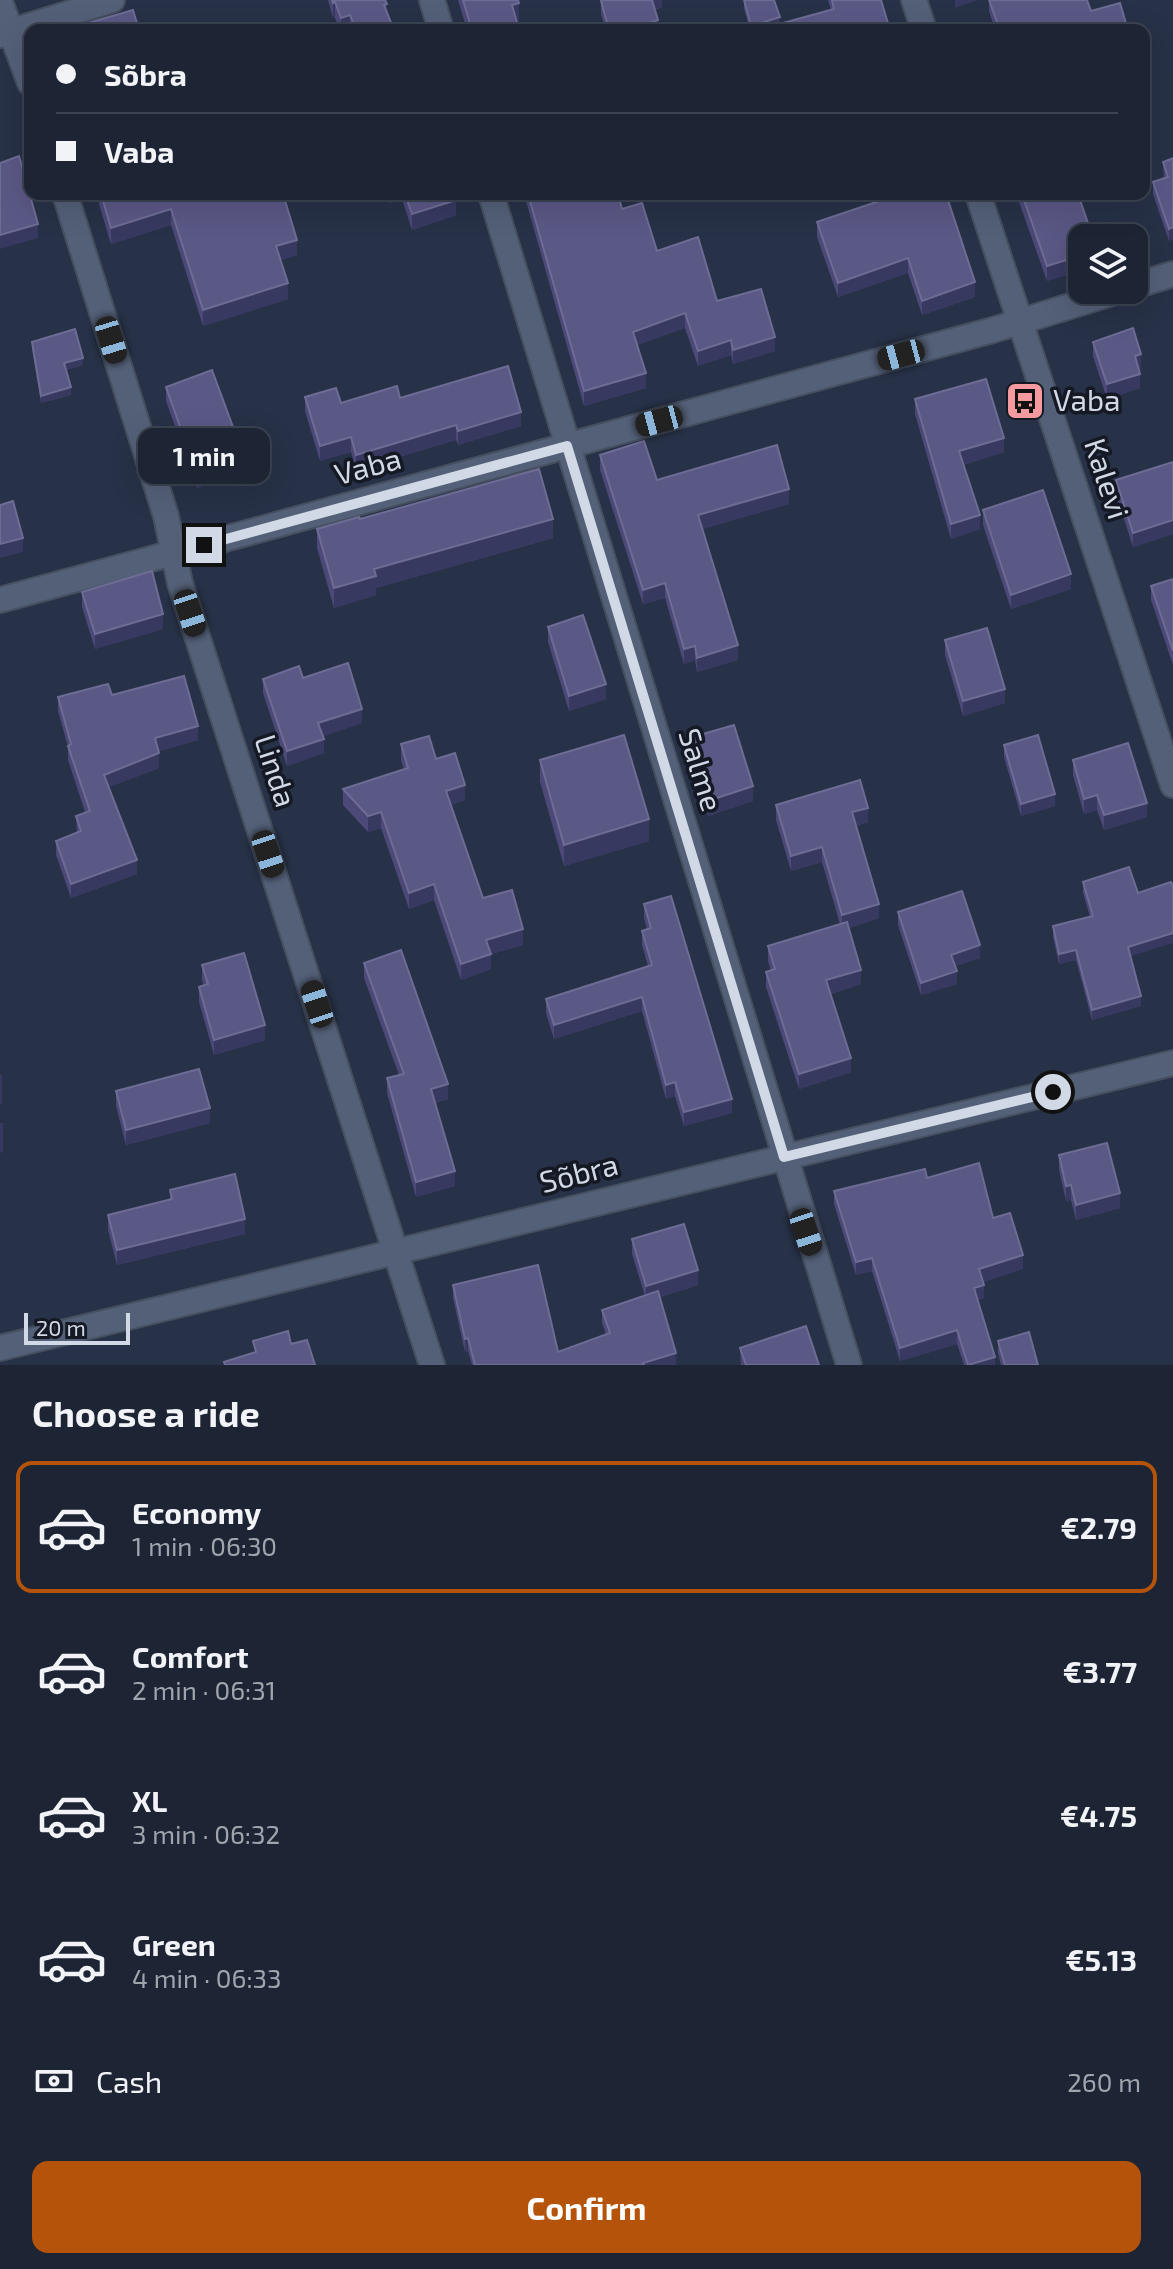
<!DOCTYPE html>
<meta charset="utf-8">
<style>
body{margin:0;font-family:"Exo 2",sans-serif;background:#252d3d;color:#f1f3f6;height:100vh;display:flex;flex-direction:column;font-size:30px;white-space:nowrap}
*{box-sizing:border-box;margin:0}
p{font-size:26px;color:#a0a5ad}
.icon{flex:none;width:44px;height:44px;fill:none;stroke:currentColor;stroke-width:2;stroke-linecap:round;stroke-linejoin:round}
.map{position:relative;height:1365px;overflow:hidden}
.drawer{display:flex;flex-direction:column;background:#1d2535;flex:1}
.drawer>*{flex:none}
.hud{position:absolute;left:24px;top:24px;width:1126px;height:176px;border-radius:16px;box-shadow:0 8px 32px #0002,0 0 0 2px #3b4250;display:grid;align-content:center;height:176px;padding:0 32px;background:#1d2535}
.fabs{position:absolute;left:1068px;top:224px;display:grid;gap:16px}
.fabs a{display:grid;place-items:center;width:80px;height:80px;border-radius:16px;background:#1d2535;box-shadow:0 8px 32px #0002,0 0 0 2px #3b4250;font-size:40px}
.scale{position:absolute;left:24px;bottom:20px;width:106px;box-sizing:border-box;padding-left:8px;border:4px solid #d1d9e7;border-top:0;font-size:22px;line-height:28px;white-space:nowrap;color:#d1d9e7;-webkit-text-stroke:6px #141923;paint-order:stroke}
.end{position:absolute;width:36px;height:36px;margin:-18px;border:10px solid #d1d9e7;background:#111;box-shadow:0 0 0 4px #111}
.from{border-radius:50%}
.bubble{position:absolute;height:56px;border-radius:16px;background:#1d2535;box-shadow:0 8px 32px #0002,0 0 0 2px #3b4250;font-size:26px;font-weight:700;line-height:56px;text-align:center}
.car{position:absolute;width:24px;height:48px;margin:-24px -12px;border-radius:10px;box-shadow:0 0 6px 2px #0007;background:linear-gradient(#222 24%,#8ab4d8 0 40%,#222 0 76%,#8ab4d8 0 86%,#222 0)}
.hud b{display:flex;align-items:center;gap:28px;height:76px;font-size:30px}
.hud b+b{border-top:2px solid #3b4250}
.hud i{width:20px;height:20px;background:#f1f3f6}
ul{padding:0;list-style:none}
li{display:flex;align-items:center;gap:24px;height:132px;margin:0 16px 12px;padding:0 16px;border:4px solid transparent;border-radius:16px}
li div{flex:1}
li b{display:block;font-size:30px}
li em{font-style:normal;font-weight:700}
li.on{border-color:#b45309}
li>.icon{width:72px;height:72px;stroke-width:1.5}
h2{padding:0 32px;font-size:36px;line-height:96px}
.pay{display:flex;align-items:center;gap:20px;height:88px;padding:0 32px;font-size:30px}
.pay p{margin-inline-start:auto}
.cta{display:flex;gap:16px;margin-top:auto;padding:16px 32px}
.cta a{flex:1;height:92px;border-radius:16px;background:#b45309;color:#fff;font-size:32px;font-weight:700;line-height:92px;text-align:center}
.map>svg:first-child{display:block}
</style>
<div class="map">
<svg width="1173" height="1365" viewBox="0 0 1173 1365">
<rect width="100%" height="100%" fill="#273147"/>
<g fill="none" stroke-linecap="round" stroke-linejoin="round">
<g stroke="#454f60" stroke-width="28">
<g id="minor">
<polyline points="432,0 441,30"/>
<polyline points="914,0 924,30"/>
<polyline points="0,2 30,83"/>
<polyline points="0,35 112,0"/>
<polyline points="65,194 166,516 180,583 432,1365"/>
<polyline points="491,194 849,1365"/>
<polyline points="978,194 1173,785"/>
<polyline points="1134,286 1173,274"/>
<polyline points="0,600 993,330 1122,290"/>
</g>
</g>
<g stroke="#454f60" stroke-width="28">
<polyline id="tertiary" points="0,1348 1173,1063"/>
</g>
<use href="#minor" stroke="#546078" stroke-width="24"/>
<use href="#tertiary" stroke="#546078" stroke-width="24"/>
</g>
<g fill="#4c4979">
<polygon points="328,0 385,0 387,11 394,30 340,30 335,18 333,18"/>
<polygon points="458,0 518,0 519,21 517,22 519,30 467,30"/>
<polygon points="662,0 662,7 655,10 658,30 605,30 601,14 601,1"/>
<polygon points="744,0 780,24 831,10 828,0 881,0 762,30 750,30 744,8"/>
<polygon points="989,0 1091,11 1128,30 995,30 989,11"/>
<polygon points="1173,158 1169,241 1153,194 1153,182 1164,178 1163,162"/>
<polygon points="99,194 294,194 284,197 297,255 281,260 288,299 203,326 171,225 111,244 99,204"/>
<polygon points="386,194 454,194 456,215 412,230 402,199 389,203"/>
<polygon points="524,194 618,194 622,209 657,251 775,351 733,364 731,355 698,366 685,328 637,345 646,388 584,406"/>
<polygon points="895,194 946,194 975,297 922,315 908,273 838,297 817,237 817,222 895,196"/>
<polygon points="1019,194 1078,194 1082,238 1082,270 1047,281 1019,202"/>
<polygon points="32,342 83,365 66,370 71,395 41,403 32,349"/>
<polygon points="1093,342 1141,369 1139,369 1140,388 1107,399 1093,356"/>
<polygon points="166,387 244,471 197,488 166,401"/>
<polygon points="305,397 341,403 400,398 521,426 458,445 456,440 356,470 351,452 320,461 305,411"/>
<polygon points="915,399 1004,452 963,465 980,529 951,539 915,414"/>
<polygon points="600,455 657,480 789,504 702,529 738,660 697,672 695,660 684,664 665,598 643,604 600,470"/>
<polygon points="1173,462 1173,534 1133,547 1116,494 1116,480"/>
<polygon points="983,510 1071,589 1011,609 983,525"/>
<polygon points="360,519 553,538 376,588 376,595 334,608 317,548 317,529"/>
<polygon points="1173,579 1173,665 1151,600 1151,586"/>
<polygon points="82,592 163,629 95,649 82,607"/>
<polygon points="548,627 606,699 569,711 548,642"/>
<polygon points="945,640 1005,703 963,716 945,655"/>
<polygon points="303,678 362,723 323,736 324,753 287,766 263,693 263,679"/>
<polygon points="112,695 198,740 159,751 159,768 109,787 137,874 71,898 56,855 56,841 77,833 76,816 85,812 68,760 68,747 58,711 58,697"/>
<polygon points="689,738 753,801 708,816 689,753"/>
<polygon points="401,744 436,759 465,800 451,805 483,898 523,945 491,954 491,969 461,980 434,900 409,909 381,828 368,832 343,805 343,789 404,769 401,760"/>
<polygon points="1004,745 1055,806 1021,816 1004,757"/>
<polygon points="540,760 649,841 564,866 540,782"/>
<polygon points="1073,760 1147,817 1104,830 1097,810 1084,814 1073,775"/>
<polygon points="776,805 868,822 856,826 879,918 849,928 861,984 831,994 851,1072 799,1089 766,987 766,972 771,971 768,961 768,946 840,924 822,862 791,871 776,820"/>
<polygon points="1083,882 1130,957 1141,1006 1092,1020 1076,960 1059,964 1053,937 1053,926 1090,917 1083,893"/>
<polygon points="644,904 732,1113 684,1126 675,1096 666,1099 642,1011 554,1039 546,1013 546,999 648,966 642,945 642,931 647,929 644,918"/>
<polygon points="898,912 980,958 955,966 957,984 921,995 898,925"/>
<polygon points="364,963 448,1099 435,1103 455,1186 416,1197 387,1093 387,1078 399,1075 364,978"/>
<polygon points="202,965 265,1040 214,1055 199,1002 199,987 204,986 202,980"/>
<polygon points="116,1091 210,1123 126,1145 116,1106"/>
<polygon points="1059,1155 1120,1208 1076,1220 1071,1200 1066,1201 1059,1170"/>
<polygon points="927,1178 993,1218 1023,1269 983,1282 984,1298 978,1300 995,1365 964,1365 957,1344 900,1361 872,1271 856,1275 834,1204 834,1191"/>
<polygon points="170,1190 245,1234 117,1265 108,1230 108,1215 170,1200"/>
<polygon points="632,1239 698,1285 660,1297 676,1365 472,1365 468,1351 465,1352 453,1298 453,1285 558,1352 606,1334 602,1323 602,1310 645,1296 632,1254"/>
<polygon points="998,1341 1038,1365 1001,1365 998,1353"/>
<polygon points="740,1348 819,1365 741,1365"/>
</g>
<g fill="#373960">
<polygon points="651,0 662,0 662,7 651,11"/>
<polygon points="955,0 978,0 955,8"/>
<polygon points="335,2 335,18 333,18 333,3"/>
<polygon points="519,3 519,21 512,23 512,5"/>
<polygon points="350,15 350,30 341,30 341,18"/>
<polygon points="780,17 780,25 762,30 751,30 751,26"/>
<polygon points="658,20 658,30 627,30"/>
<polygon points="1092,25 1092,30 1078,30"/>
<polygon points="389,194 402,194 402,199 389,203"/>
<polygon points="456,200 456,215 412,230 412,214"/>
<polygon points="171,209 171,225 111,244 111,228"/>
<polygon points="38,224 38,238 0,249 0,235"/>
<polygon points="1173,227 1173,240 1169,241 1169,229"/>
<polygon points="297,240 297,255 276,262 276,246"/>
<polygon points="1082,255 1082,270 1047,281 1047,266"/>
<polygon points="908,258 908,273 838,297 838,283"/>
<polygon points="975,282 975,297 922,315 922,301"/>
<polygon points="288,283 288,299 203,326 203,310"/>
<polygon points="685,313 685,328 633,346 633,332"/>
<polygon points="775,337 775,351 733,364 733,350"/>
<polygon points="731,340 731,355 698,366 698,351"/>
<polygon points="1141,354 1141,369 1135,371 1135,356"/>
<polygon points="83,358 83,365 64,371 64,363"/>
<polygon points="646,373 646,388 584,406 584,391"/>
<polygon points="1140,374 1140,388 1107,399 1107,384"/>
<polygon points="71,387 71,395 41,403 41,396"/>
<polygon points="521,412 521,426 458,445 458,431"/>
<polygon points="456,425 456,440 356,470 356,455"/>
<polygon points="351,437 351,452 320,461 320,446"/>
<polygon points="1004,438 1004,452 959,466 959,451"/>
<polygon points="244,457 244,471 197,488 197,474"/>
<polygon points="789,489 789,504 698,530 698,515"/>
<polygon points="980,515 980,529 951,539 951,524"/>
<polygon points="553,519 553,538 376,588 376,595 334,608 334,588 374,569"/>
<polygon points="1173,520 1173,534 1133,547 1133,533"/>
<polygon points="23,538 23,552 0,558 0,544"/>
<polygon points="1071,574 1071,589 1011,609 1011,595"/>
<polygon points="665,583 665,598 643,604 643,590"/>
<polygon points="163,614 163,629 95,649 95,634"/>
<polygon points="738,645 738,660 697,672 697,658"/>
<polygon points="695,646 695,660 684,664 684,649"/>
<polygon points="606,684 606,699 569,711 569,696"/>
<polygon points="1005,689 1005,703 963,716 963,701"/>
<polygon points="362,709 362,723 318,738 318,723"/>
<polygon points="198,726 198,740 155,752 155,738"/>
<polygon points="324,739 324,753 287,766 287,751"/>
<polygon points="159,753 159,768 104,789 104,775"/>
<polygon points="465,785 465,800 446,807 446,791"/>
<polygon points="753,786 753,801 708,816 708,801"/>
<polygon points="1055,794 1055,806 1021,816 1021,804"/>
<polygon points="1097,795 1097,810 1084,814 1084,799"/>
<polygon points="1147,803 1147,817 1104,830 1104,815"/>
<polygon points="868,808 868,822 852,827 852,812"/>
<polygon points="381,812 381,828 368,832 368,816"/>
<polygon points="649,819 649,841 564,866 564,845"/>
<polygon points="822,847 822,862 791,871 791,856"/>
<polygon points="137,860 137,874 71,898 71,884"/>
<polygon points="434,884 434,900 409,909 409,893"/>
<polygon points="879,904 879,918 842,930 842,915"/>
<polygon points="523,929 523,945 491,954 491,969 461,980 461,964 486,940"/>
<polygon points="1173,933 1173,943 1128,957 1128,947"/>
<polygon points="980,945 980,958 951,968 951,955"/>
<polygon points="1076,950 1076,960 1059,964 1059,954"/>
<polygon points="861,970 861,984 826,995 826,980"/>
<polygon points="957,971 957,984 921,995 921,983"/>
<polygon points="1141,996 1141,1006 1092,1020 1092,1010"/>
<polygon points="642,997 642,1011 554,1039 554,1025"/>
<polygon points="265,1025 265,1040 214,1055 214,1040"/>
<polygon points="851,1058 851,1072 799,1089 799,1074"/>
<polygon points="2,1074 2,1104 0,1104 0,1075"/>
<polygon points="675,1082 675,1096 666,1099 666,1085"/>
<polygon points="448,1084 448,1099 431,1104 431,1089"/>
<polygon points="732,1099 732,1113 684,1126 684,1112"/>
<polygon points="210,1108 210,1123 126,1145 126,1130"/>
<polygon points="0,1123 3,1123 3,1152 0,1153"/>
<polygon points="455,1171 455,1186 416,1197 416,1182"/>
<polygon points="1071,1185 1071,1200 1066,1201 1066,1186"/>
<polygon points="1120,1193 1120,1208 1076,1220 1076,1205"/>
<polygon points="245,1219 245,1234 117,1265 117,1250"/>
<polygon points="1023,1255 1023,1269 979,1283 979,1269"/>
<polygon points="872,1258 872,1271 856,1275 856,1262"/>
<polygon points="698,1270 698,1285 646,1301 646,1286"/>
<polygon points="984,1285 984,1298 974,1301 974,1288"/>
<polygon points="957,1330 957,1344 900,1361 900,1348"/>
<polygon points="468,1338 468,1351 465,1352 465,1339"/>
<polygon points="676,1353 676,1365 643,1365 643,1363"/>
<polygon points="995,1357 995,1365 968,1365"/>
</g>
<g fill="#5a5885" stroke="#6d6c94" stroke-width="2">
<polygon points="332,0 385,0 387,4 384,5 394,30 356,30 350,15 341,18 335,2 333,3"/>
<polygon points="463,0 518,0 519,3 512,5 519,30 472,30"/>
<polygon points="604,0 652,0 658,20 627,30 609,30 601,1"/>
<polygon points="744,0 774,0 780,17 751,26"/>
<polygon points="832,0 881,0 890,30 766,30 765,28 834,9"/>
<polygon points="989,0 1087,0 1091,11 1120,3 1128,30 1094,30 1092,25 1078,30 1000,30"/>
<polygon points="133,10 139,30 64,30"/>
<polygon points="19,156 38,224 0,235 0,163"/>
<polygon points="1173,158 1173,227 1169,229 1153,182 1168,177 1163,162"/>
<polygon points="101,194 283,194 297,240 276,246 288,283 203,310 171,209 111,228"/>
<polygon points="405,194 454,194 456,200 412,214"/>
<polygon points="528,194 618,194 622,209 642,203 657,251 698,237 717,301 761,289 775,337 733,350 731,340 698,351 685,313 633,332 646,373 584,391"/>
<polygon points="900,194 946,194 975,282 922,301 908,258 838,283 817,222"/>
<polygon points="1022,194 1078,194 1093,238 1082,238 1082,255 1047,266"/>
<polygon points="1133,328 1141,354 1135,356 1140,374 1107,384 1093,342"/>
<polygon points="75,329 83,358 64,363 71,387 41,396 32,342"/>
<polygon points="508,366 521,412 458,431 456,425 356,455 351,437 320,446 305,397 336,388 341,403 397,386 400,398"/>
<polygon points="212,370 244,457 197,474 166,387"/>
<polygon points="986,379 1004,438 959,451 980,515 951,524 915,399"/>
<polygon points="644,441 657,480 777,445 789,489 698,515 738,645 697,658 695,646 684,649 665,583 643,590 600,455"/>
<polygon points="1173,462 1173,520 1133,533 1116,480"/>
<polygon points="539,469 553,519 374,569 376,576 334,588 317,529 359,517 360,519"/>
<polygon points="1043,490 1071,574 1011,595 983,510"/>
<polygon points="13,501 23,538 0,544 0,505"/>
<polygon points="152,571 163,614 95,634 82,592"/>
<polygon points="1173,579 1173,651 1151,586"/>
<polygon points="583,615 606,684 569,696 548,627"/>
<polygon points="987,628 1005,689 963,701 945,640"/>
<polygon points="348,663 362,709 318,723 324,739 287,751 263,679 299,666 303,678"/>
<polygon points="184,676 198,726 155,738 159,753 104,775 137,860 71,884 56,841 81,831 76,816 90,811 68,746 71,744 58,697 108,684 112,695"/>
<polygon points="734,725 753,786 708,801 689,738"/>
<polygon points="624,735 649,819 564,845 540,760"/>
<polygon points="1038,735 1055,794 1021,804 1004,745"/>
<polygon points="429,736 436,759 455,753 465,785 446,791 483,898 512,890 523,929 486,940 491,954 461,964 434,884 409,893 381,812 368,816 343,789 408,768 401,744"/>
<polygon points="1128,743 1147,803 1104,815 1097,795 1084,799 1073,760"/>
<polygon points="860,780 868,808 852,812 879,904 842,915 822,847 791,856 776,805"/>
<polygon points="1129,867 1138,893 1171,882 1173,887 1173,933 1128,947 1141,996 1092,1010 1076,950 1059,954 1053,926 1093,916 1083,882"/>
<polygon points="962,891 980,945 951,955 957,971 921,983 898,912"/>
<polygon points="671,896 732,1099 684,1112 675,1082 666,1085 642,997 554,1025 546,999 652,965 642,931 651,928 644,904"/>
<polygon points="847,922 861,970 826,980 851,1058 799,1074 766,972 775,969 768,946"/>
<polygon points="401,950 448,1084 431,1089 455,1171 416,1182 387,1078 404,1074 364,963"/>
<polygon points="244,953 265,1025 214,1040 199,987 208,984 202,965"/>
<polygon points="199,1069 210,1108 126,1130 116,1091"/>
<polygon points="1107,1143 1120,1193 1076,1205 1071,1185 1066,1186 1059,1155"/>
<polygon points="979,1163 993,1218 1010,1213 1023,1255 979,1269 984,1285 974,1288 995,1357 968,1365 957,1330 900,1348 872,1258 856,1262 834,1191 925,1169 927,1178"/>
<polygon points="235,1174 245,1219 117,1250 108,1215 172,1199 170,1190"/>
<polygon points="684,1224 698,1270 646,1286 632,1239"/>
<polygon points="538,1265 558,1352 610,1333 602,1310 658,1291 676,1353 643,1363 644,1365 475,1365 468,1338 465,1339 453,1285"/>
<polygon points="806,1326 819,1365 746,1365 740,1348"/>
<polygon points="288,1331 291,1344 307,1340 315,1365 225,1365 224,1362 256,1352 253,1341"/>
<polygon points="1029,1332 1038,1365 1005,1365 998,1341"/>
</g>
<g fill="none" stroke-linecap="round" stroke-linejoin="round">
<polyline stroke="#d1d9e7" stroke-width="10" points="204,545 567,446 784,1157 1053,1092"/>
</g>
<defs>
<g id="bus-square" transform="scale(2)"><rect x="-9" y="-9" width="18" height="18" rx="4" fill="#f59b9f" stroke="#141923"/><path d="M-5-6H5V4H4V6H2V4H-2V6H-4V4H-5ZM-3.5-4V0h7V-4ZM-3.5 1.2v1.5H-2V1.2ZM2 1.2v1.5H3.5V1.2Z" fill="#111"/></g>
</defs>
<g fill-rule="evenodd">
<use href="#bus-square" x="1025" y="401"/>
</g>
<g text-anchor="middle" stroke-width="7" stroke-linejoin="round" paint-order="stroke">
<g font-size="30" fill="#d1d9e7" stroke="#141923" text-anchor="start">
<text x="1053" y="411">Vaba</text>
</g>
<g font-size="30" fill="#d1d9e7" stroke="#141923">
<text transform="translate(368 467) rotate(-15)" y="10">Vaba</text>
<text transform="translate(1106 479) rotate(72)" y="10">Kalevi</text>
<text transform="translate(700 770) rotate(73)" y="10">Salme</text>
<text transform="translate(275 771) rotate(72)" y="10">Linda</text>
<text transform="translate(579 1174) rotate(-14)" y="10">Sõbra</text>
</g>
</g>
</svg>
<div class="fabs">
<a><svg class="icon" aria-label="layers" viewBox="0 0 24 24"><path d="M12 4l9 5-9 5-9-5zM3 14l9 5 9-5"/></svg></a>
</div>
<div class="scale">20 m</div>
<i class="end from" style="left:1053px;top:1092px"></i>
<i class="end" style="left:204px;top:545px"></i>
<div class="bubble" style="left:138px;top:428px;width:132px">1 min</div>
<i class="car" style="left:111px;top:340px;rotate:163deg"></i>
<i class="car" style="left:901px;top:355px;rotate:255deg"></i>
<i class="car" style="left:659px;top:421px;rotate:255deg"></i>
<i class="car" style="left:190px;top:613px;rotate:162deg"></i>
<i class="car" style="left:268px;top:854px;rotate:162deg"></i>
<i class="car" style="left:317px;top:1004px;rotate:342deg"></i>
<i class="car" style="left:806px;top:1232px;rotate:162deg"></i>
<div class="hud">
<b><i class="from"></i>Sõbra</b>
<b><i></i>Vaba</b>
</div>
</div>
<section class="drawer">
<h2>Choose a ride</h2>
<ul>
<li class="on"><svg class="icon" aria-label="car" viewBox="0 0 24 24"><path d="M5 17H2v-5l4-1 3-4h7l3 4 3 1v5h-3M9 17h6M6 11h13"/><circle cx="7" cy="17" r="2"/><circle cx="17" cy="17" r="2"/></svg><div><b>Economy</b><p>1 min · 06:30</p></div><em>€2.79</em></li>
<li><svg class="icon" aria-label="car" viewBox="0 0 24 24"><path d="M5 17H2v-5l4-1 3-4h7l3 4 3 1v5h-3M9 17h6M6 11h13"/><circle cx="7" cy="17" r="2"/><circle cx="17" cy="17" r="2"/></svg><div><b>Comfort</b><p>2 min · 06:31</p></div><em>€3.77</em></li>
<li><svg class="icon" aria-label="car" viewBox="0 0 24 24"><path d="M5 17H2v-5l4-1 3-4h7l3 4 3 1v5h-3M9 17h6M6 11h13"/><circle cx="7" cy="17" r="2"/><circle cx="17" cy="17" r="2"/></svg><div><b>XL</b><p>3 min · 06:32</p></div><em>€4.75</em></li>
<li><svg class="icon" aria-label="car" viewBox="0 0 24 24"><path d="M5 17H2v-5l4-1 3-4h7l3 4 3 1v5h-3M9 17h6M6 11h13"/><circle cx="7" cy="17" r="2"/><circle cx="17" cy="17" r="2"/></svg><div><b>Green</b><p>4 min · 06:33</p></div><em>€5.13</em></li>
</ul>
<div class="pay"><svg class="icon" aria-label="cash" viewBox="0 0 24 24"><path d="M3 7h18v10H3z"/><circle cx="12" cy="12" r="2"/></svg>Cash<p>260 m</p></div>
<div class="cta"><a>Confirm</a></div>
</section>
